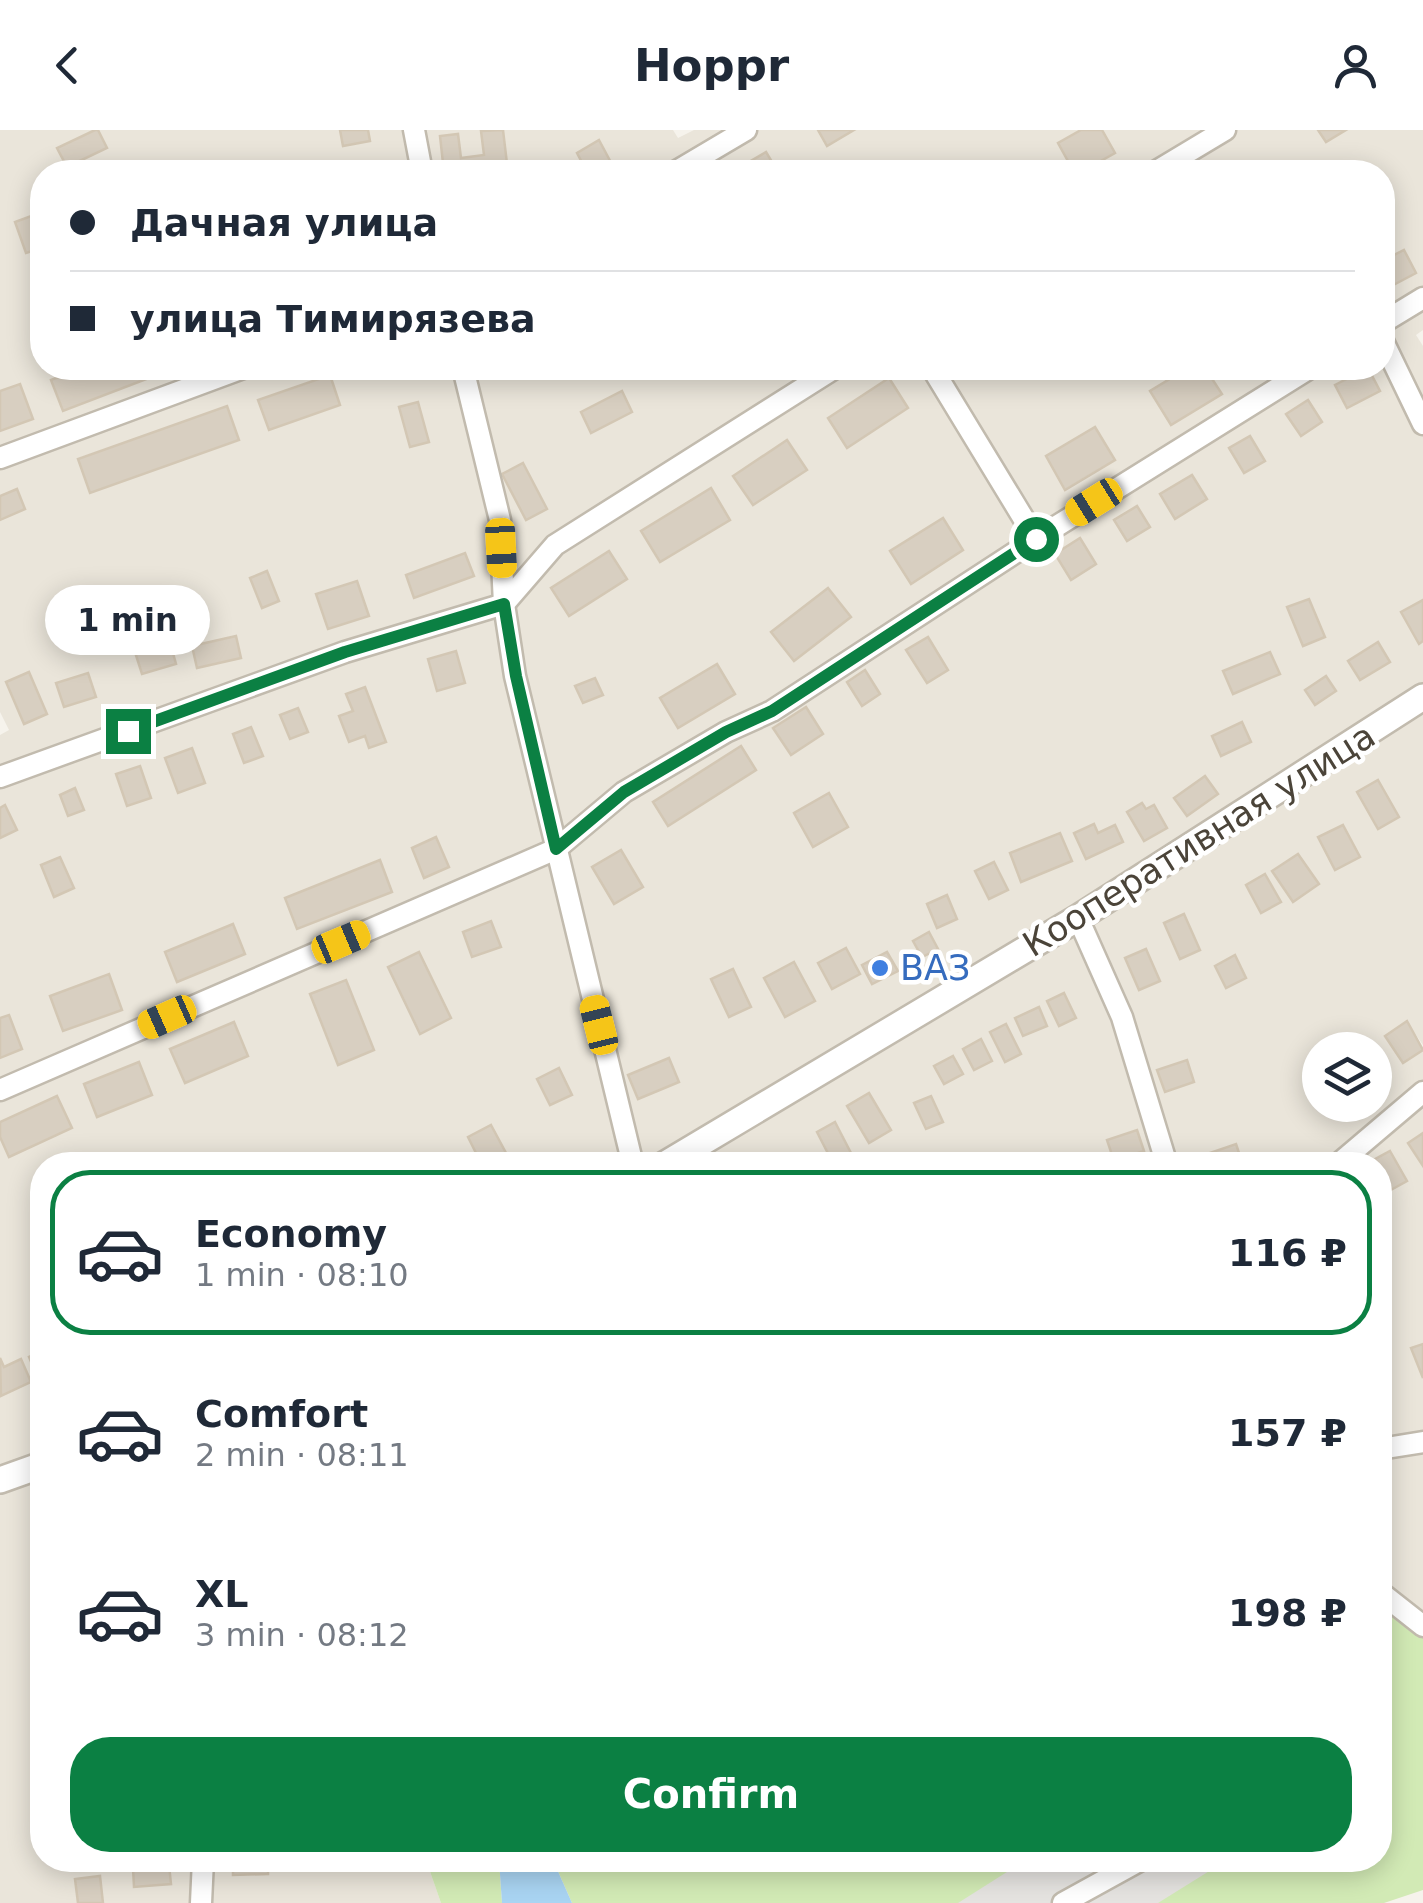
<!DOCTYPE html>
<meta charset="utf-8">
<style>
body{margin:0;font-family:"DejaVu Sans",sans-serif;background:#f2f2f3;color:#1f2937;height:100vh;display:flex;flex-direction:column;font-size:38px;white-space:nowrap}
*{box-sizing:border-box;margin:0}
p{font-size:32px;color:#747a83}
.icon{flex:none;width:55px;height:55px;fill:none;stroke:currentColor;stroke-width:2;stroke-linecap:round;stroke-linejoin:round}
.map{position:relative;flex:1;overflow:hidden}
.panel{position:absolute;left:30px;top:1022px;width:1362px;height:720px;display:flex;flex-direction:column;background:#fff;border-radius:40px;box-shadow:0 5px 25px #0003}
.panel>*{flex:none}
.banner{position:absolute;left:30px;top:30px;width:1365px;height:220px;border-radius:40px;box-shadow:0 5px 25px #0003;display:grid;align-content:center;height:220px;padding:0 40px;background:#fff}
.tools{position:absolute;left:1302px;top:902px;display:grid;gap:20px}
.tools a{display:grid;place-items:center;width:90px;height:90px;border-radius:50%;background:#fff;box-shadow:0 5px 25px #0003;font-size:50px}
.end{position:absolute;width:45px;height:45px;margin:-22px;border:12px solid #0b8043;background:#fff;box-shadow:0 0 0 5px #fff}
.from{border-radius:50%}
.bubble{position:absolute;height:70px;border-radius:35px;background:#fff;box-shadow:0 5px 25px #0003;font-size:32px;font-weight:800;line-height:70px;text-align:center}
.car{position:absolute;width:30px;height:60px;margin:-30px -15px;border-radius:12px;box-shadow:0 0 8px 2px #0007;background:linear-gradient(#f5c518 24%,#345 0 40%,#f5c518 0 76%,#345 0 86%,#f5c518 0)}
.banner b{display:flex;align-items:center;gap:35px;height:95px;font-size:38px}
.banner b+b{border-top:2px solid #e0e1e3}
.banner i{width:25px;height:25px;background:#1f2937}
ul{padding:18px 0 0;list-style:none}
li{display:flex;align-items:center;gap:30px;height:165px;margin:0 20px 15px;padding:0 20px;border:5px solid transparent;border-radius:40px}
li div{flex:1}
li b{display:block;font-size:38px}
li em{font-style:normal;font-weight:800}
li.current{border-color:#0b8043}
li>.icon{width:90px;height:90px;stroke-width:1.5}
.action{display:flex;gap:20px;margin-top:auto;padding:20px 40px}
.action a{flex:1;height:115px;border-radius:40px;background:#0b8043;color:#fff;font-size:40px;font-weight:800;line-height:115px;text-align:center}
header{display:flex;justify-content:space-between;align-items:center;height:130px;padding:0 40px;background:#fff;font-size:45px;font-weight:800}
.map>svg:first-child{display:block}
</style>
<header><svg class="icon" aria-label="back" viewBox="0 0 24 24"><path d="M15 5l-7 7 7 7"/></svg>Hoppr<svg class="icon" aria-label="person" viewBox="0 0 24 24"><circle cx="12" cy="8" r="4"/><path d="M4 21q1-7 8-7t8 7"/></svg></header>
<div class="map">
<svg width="1423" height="1773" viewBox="0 0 1423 1773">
<rect width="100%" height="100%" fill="#f6f3ec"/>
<g fill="#eae5da" fill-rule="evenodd">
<path d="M0,0H95L58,18L67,37L106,18L98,0H340L344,16L370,11L368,0H486L481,1L484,25L461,28L458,4L440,6L444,42H359L357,37L328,42H42V82L15,92L26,123L42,118V238H82L51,250L64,281L175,238H1188L1150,261L1221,264L1205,238H1367L1335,254L1348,278L1380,261L1368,238H1382L1383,161L1416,143L1404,120L1383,131L1382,42H1239L1234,36L1224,42H1081L1115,23L1102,0H1423V200L1416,205L1423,216V470L1402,482L1418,513L1423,511V915L1407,892L1385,906L1403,933L1423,920V1003L1408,1013L1423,1036V1214L1411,1219L1423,1248V1496L1380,1462V1286L1385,1284L1380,1269V1066L1407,1051L1390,1021L1364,1035H1243L1236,1014L1198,1027L1200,1035H838L817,1002L834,1035H440L438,1031L430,1035H42V1221L29,1228L39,1250H42V1730H426L441,1773H103L99,1746L75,1749L78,1773H0V1265L31,1251L21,1229L4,1237L0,1228V1007L10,1027L72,998L57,966L0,992V928L22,919L9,885L0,888V708L17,699L6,676L0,678V605L9,600L0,582V390L25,379L17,359L0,366V301L33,288L20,254L0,261ZM329,245L339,276L269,300L258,270ZM889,249L908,278L847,317L828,288ZM621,261L632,282L591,302L581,282ZM1308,270L1322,291L1301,305L1287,284ZM418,272L429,312L410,317L399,278ZM227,277L239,311L89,362L78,328ZM1095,298L1115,331L1065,359L1046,326ZM1250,306L1265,331L1244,343L1229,318ZM523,334L546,379L526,389L502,345ZM806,340L753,375L734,347ZM1192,345L1207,369L1175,389L1160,364ZM711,359L730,390L659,432L641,401ZM1137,377L1149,397L1127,411L1115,390ZM942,388L963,420L911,453L890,420ZM1080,409L1096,434L1071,450L1055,424ZM609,421L627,449L570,486L552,457ZM465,424L473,446L414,467L406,445ZM357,451L369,486L328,499L317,464ZM1378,513L1389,532L1359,550L1348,531ZM456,521L465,552L437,560L428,529ZM1270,522L1279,544L1233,563L1224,541ZM28,542L47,584L25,594L6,552ZM88,543L95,567L63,576L56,553ZM365,557L385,612L369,618L365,606L349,612L339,586L353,581L346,564ZM806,577L823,604L790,624L774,598ZM741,617L756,641L667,696L653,672ZM1204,646L1217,664L1187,686L1175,667ZM828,664L848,697L814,717L794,683ZM1142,673L1167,697L1144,711L1127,682ZM1059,703L1071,730L1022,751L1010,724ZM436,708L449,736L425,747L412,719ZM621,720L643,757L614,774L592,737ZM380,731L392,762L297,799L285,768ZM994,732L1008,760L989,769L975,741ZM1265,744L1281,771L1261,782L1246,756ZM233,794L177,852L176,851L165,822ZM846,818L860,844L832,858L819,833ZM109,845L121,880L63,901L50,866ZM345,850L374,920L338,935L310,865ZM234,893L248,926L184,952L171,919ZM1320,920H1375V975H1320ZM669,929L679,952L637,969L628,945ZM1187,930L1194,952L1164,961L1157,940ZM559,938L572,964L550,975L538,949ZM869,964L891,1000L870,1013L848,977ZM491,995L506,1023L483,1035L468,1007ZM1137,1000L1144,1021L1114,1031L1107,1010ZM169,1735L171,1754L134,1757L133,1738Z"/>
<polygon points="503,0 673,0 678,8 694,0 818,0 828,16 854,0 1081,0 1058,13 1074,42 778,42 765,22 745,34 749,42 616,42 599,11 577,23 587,42 508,42"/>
</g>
<g fill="#d2eab5">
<polygon points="1380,1462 1423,1496 1423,1760 1384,1773 572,1773 553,1730 1380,1730"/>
<polygon points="426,1730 499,1730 502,1773 441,1773"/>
</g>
<polygon fill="#e5e3e0" points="1026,1730 1227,1730 1158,1773 958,1773"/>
<polygon fill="#a9d4f2" points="499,1730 553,1730 572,1773 502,1773"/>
<g fill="#d8cfc1" stroke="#d3c7b4" stroke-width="2.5">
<polygon points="95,0 98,0 107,18 67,37 57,18"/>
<polygon points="340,0 368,0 370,11 343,16"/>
<polygon points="503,0 508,42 444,42 440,6 458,4 461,28 484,25 481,1"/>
<polygon points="818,0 854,0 827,16"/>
<polygon points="1081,0 1102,0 1115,23 1081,42 1074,42 1058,13"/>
<polygon points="1318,0 1346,0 1326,12"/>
<polygon points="599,10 616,42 587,42 577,23"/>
<polygon points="766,22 778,42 749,42 744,35"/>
<polygon points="42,82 42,118 26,123 15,92"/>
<polygon points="1404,120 1416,143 1382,161 1382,131"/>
<polygon points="82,238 175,238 63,281 51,250"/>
<polygon points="1188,238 1205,238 1222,264 1171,295 1150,261"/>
<polygon points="1368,238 1380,261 1347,278 1335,255"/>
<polygon points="330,245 340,275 269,300 258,270"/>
<polygon points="889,248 908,278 847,318 828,288"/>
<polygon points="20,254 33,289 0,301 0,261"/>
<polygon points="622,261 632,282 591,303 581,282"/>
<polygon points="1308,270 1322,292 1301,306 1286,284"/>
<polygon points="418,272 429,312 410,317 399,277"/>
<polygon points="227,276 239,310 90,363 78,329"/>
<polygon points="1095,297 1115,330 1065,360 1046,326"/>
<polygon points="1250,306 1265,331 1244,343 1229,318"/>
<polygon points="787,310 807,340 753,375 733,346"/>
<polygon points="523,333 547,379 526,390 502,344"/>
<polygon points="1192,345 1207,369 1175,389 1160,364"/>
<polygon points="711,358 730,390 660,432 641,401"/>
<polygon points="17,359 25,379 0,390 0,366"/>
<polygon points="1137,376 1150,397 1127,411 1114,390"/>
<polygon points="943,388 963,420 911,454 890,421"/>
<polygon points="1080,408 1096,434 1071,450 1055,424"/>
<polygon points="609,421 627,449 569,486 551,458"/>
<polygon points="465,423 474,446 414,468 406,445"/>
<polygon points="267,441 279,471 262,478 250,448"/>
<polygon points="357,451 369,486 328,499 316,464"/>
<polygon points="828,458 851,487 794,531 771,502"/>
<polygon points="1309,469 1325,507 1303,516 1287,477"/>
<polygon points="1423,470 1423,511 1419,514 1401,482"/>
<polygon points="236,506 241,528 197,538 192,516"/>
<polygon points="928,507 948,540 927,553 906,520"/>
<polygon points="169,509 176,534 142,544 134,519"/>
<polygon points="1378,512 1390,532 1360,550 1348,531"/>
<polygon points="456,521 465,553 437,561 428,529"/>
<polygon points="1270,522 1280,544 1233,564 1223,541"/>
<polygon points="717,534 735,564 678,598 660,568"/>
<polygon points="865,540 880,564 862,576 847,552"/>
<polygon points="29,542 47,584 24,594 6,552"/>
<polygon points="88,543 96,567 64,577 56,553"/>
<polygon points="1326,546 1336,561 1315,575 1305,560"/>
<polygon points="595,548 603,565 583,573 575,556"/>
<polygon points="365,557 386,612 369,618 365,606 349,612 339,586 353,581 346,564"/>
<polygon points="806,577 823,604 791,625 773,598"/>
<polygon points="298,578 308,602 290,609 280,585"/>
<polygon points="1242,592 1251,612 1221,626 1212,606"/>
<polygon points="251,597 263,626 244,633 233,604"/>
<polygon points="741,616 756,640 668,696 653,672"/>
<polygon points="192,618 205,653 178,663 165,628"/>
<polygon points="140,636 151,668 127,676 116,644"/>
<polygon points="1205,646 1218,664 1187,686 1174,668"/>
<polygon points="1378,650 1399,687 1378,699 1357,662"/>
<polygon points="75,658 84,680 68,686 60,665"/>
<polygon points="829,663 848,697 813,717 794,683"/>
<polygon points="1142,673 1146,679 1154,675 1167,698 1144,711 1127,682"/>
<polygon points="5,675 17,700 0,708 0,678"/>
<polygon points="1094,694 1098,703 1115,695 1123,712 1086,729 1074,703"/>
<polygon points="1343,695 1360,727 1335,740 1318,707"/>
<polygon points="1060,703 1072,731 1021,752 1010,723"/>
<polygon points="436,707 449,737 424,748 412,718"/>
<polygon points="621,720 643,757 614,774 592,737"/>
<polygon points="1298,724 1319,754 1293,772 1272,741"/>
<polygon points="60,727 74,758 54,767 41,735"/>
<polygon points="380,730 392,762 297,799 285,768"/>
<polygon points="994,732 1008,760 989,769 975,741"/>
<polygon points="1265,744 1281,772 1261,783 1246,755"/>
<polygon points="947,765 957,789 937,798 927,774"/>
<polygon points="1184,784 1200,820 1180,829 1164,793"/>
<polygon points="491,791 501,817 472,827 463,802"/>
<polygon points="233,794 245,824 177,852 165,822"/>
<polygon points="929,802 938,819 922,827 913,811"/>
<polygon points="846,818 860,844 832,859 818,833"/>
<polygon points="1146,819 1160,851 1139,860 1125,828"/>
<polygon points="419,822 451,888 420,904 388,837"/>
<polygon points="887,822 898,841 872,854 862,835"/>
<polygon points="1235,825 1246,848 1226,858 1215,836"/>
<polygon points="794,832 815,871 785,887 764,848"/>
<polygon points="733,839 751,877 729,887 711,849"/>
<polygon points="109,844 122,880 63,901 50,866"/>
<polygon points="346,850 374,920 338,935 310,864"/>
<polygon points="1064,863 1076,888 1059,896 1047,871"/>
<polygon points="1039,877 1047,896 1023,906 1015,888"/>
<polygon points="9,885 22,919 0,928 0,888"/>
<polygon points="1407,891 1423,920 1403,933 1385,906"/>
<polygon points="234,892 248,926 185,953 170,919"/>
<polygon points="1006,894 1021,924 1005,932 990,902"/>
<polygon points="981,909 992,931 974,940 963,919"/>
<polygon points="953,926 963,944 944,954 934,936"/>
<polygon points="669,928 679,952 638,969 628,945"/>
<polygon points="1187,930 1194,952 1165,962 1157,940"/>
<polygon points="139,932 152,965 97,987 84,954"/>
<polygon points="559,938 572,965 550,975 537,949"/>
<polygon points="869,963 891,1000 869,1013 847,976"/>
<polygon points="57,966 72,998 9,1027 0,1007 0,992"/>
<polygon points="931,966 943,992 926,999 914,973"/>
<polygon points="835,992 853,1027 838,1035 834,1035 817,1002"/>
<polygon points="491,995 506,1023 482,1035 468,1007"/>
<polygon points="1137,1000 1144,1021 1114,1031 1107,1010"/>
<polygon points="1423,1003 1423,1036 1408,1013"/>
<polygon points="1236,1014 1243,1035 1200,1035 1198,1027"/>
<polygon points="1390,1021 1407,1051 1380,1066 1380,1035 1364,1035"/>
<polygon points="1423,1214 1423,1248 1411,1218"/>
<polygon points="42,1221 42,1250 39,1251 29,1227"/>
<polygon points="0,1228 4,1237 21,1229 31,1252 1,1266"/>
<polygon points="233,1730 268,1730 268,1744 233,1745"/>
<polygon points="169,1735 171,1754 134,1757 133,1738"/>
<polygon points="100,1746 103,1773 78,1773 75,1749"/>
</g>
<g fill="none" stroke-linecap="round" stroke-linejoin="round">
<g stroke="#c2bbae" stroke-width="25">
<g id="minor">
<polyline points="414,0 422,42"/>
<polyline points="675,42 746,0"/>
<polyline points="1155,42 1225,0"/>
<polyline points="1382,193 1423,168"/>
<polyline points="1382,209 1423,294"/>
<polyline points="463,238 500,390 504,474 515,546 633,1035"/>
<polyline points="932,238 1036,409"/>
<polyline points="0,328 243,238"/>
<polyline points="0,647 345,522 504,474 555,415 835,238"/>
<polyline points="1078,788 1122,887 1167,1035"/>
<polyline points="0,960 556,719 624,662 726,602 772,581 1036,409 1310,238"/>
<polyline points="1337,1035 1423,962"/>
<polyline points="1380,1319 1423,1312"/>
<polyline points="1380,1462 1423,1496"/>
<polyline points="201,1773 203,1730"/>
<polyline points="1063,1773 1141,1730"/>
</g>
</g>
<g stroke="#c2bbae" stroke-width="30">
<g id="tertiary">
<polyline points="664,1035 1078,788 1423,567"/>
<polyline points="0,1350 42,1335"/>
</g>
</g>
<use href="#minor" stroke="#fff" stroke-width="20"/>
<use href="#tertiary" stroke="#fff" stroke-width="25"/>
</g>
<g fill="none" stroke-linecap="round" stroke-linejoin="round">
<polyline stroke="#0b8043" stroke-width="12" points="128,601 345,522 504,474 516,546 556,719 624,662 726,602 772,581 1036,409"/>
</g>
<circle fill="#3f7fe0" stroke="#fff" stroke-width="4" cx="880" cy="838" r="10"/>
<g text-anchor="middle" stroke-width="9" stroke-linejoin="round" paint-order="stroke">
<g font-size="35" fill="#4b4439" stroke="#fff">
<text transform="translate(1199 710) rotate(-32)" y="12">Кооперативная улица</text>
</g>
<g font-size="35" fill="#366cbe" stroke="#fff" text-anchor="start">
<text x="900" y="850">ВАЗ</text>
</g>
</g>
</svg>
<div class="tools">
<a><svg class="icon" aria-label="layers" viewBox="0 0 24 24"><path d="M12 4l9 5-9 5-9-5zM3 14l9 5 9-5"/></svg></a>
</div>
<i class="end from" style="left:1036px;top:409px"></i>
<i class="end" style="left:128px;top:601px"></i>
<div class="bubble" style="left:45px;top:455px;width:165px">1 min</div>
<i class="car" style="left:1094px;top:372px;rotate:238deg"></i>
<i class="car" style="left:501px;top:418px;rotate:177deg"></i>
<i class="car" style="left:341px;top:812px;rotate:67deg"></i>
<i class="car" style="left:167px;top:887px;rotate:246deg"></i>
<i class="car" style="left:599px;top:895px;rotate:346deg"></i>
<div class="banner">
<b><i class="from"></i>Дачная улица</b>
<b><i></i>улица Тимирязева</b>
</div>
<section class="panel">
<ul>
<li class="current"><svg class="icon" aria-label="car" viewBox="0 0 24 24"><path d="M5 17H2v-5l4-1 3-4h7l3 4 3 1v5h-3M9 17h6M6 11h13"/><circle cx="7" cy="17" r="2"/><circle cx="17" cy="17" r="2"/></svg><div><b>Economy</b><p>1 min · 08:10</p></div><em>116 ₽</em></li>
<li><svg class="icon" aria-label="car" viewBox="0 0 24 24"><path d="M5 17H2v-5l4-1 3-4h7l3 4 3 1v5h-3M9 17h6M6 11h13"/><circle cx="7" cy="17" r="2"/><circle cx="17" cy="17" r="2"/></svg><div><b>Comfort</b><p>2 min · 08:11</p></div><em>157 ₽</em></li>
<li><svg class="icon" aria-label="car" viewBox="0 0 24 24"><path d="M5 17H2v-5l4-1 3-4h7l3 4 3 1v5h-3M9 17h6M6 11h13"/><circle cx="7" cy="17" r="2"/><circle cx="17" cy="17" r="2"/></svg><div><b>XL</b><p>3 min · 08:12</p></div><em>198 ₽</em></li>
</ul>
<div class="action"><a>Confirm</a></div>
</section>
</div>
